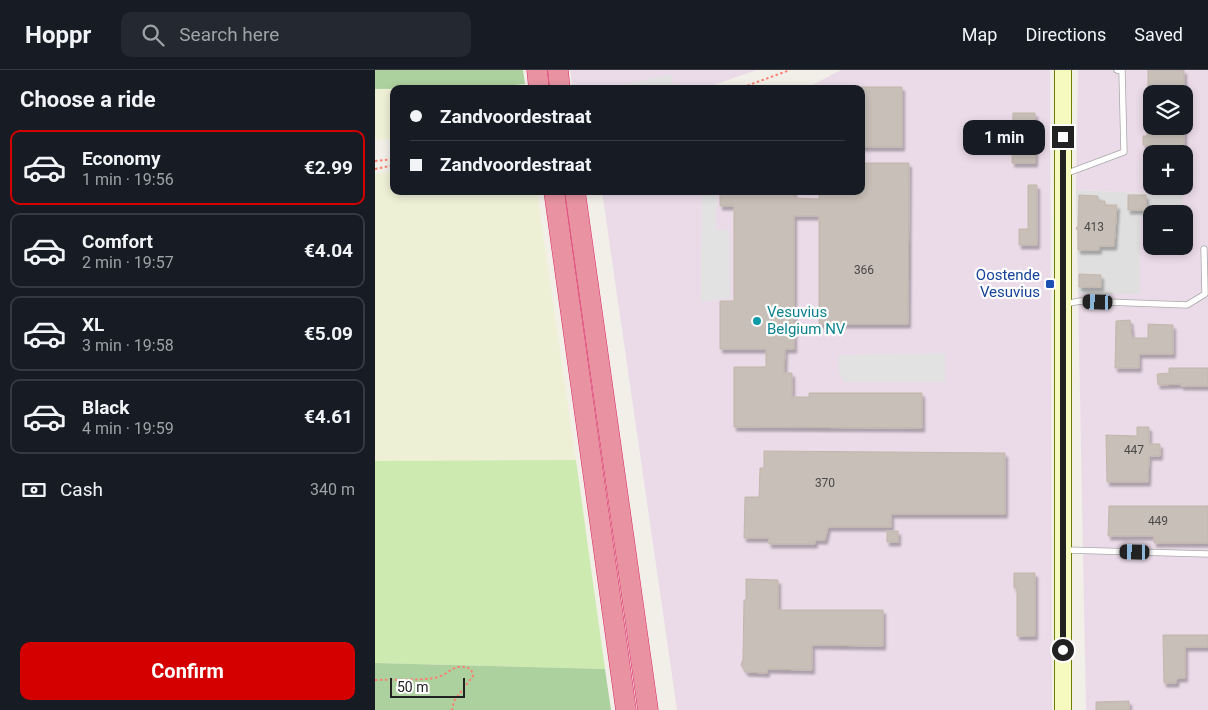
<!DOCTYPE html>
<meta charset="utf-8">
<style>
body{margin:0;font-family:Roboto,sans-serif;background:#242831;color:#f1f3f6;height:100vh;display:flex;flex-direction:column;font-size:19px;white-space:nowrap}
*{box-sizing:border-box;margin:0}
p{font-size:16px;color:#9ea1a6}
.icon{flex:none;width:28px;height:28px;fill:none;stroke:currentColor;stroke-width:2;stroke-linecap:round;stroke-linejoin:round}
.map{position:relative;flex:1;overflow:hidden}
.side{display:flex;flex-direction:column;background:#171b24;width:375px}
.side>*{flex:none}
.guide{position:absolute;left:15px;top:15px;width:475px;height:110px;border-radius:10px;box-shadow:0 2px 8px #0003;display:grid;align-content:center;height:110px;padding:0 20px;background:#171b24}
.buttons{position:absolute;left:768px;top:15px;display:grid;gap:10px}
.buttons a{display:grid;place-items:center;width:50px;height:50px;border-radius:10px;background:#171b24;box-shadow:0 2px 8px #0003;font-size:25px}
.scale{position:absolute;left:15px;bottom:12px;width:75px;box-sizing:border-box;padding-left:5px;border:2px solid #222;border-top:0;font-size:14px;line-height:18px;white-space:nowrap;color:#222;-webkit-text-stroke:4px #fff;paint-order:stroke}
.end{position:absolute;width:22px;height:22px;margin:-11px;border:6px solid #222;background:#fff;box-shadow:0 0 0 2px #fff}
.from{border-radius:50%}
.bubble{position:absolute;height:35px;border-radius:10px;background:#171b24;box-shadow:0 2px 8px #0003;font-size:16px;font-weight:700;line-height:35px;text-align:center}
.car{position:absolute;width:15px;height:30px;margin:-15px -8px;border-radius:6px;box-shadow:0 0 4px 1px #0007;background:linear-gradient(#222 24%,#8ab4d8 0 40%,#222 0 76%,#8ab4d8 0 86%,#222 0)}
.guide b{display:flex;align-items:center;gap:18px;height:48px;font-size:19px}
.guide b+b{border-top:1px solid #363941}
.guide i{width:12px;height:12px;background:#f1f3f6}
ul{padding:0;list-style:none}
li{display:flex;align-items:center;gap:15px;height:75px;margin:0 10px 8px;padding:0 10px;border:2px solid #363941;border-radius:10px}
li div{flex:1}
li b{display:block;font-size:19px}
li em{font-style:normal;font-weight:700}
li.selected{border-color:#d40000}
li>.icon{width:45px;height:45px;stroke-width:1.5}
h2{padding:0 20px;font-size:22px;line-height:60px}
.pay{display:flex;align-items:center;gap:12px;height:55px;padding:0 20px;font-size:19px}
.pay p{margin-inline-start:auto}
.action{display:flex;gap:10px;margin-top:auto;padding:10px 20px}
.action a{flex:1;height:58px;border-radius:10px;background:#d40000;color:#fff;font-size:20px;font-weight:700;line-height:58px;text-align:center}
header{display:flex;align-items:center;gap:30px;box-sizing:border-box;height:70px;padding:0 25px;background:#171b24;border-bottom:1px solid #363941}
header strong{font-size:24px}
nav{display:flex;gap:28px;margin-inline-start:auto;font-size:18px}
.search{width:350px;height:45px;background:#242831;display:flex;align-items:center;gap:12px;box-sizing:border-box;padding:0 18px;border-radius:10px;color:#9ea1a6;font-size:19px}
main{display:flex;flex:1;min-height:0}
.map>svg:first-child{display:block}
</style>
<header>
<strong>Hoppr</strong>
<div class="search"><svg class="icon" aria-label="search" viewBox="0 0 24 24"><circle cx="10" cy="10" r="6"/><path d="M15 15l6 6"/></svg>Search here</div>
<nav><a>Map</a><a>Directions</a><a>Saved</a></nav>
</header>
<main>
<section class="side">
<h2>Choose a ride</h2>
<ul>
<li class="selected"><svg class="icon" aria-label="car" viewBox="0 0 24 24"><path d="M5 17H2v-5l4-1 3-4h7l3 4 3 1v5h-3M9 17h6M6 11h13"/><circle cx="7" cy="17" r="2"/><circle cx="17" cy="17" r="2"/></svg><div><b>Economy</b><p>1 min · 19:56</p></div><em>€2.99</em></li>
<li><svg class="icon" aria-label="car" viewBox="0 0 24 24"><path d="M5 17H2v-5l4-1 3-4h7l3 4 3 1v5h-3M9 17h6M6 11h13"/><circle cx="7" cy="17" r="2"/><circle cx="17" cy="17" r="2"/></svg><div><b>Comfort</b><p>2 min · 19:57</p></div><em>€4.04</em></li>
<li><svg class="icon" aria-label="car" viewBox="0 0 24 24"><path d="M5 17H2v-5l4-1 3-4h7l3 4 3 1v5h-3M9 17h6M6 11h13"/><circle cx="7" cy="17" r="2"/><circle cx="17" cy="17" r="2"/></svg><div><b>XL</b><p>3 min · 19:58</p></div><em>€5.09</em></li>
<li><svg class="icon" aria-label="car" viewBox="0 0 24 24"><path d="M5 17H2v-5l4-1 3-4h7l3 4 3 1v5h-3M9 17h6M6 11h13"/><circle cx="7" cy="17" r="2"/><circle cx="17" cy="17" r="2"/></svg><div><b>Black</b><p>4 min · 19:59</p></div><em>€4.61</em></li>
</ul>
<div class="pay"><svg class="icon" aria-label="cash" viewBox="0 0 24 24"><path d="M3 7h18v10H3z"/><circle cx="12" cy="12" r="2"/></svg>Cash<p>340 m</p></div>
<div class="action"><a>Confirm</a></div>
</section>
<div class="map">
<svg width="833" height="640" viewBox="0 0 833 640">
<defs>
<filter id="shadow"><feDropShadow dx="2.5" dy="4" stdDeviation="1" flood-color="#0004"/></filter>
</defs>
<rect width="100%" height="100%" fill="#f2efe9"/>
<polygon fill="#e0dfdf" points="701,120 807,125 807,144 776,144 776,148 765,148 765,224 703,224"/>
<g fill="#ebdbe8" fill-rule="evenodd">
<polygon points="195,0 382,0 327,19 198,19"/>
<polygon points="466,0 675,0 677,640 302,640 227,121 486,121 486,19 430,19"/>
<path d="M703,0H833V640H711L703,224H765V148H776V176H809V144H807V125L701,120ZM776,24H809V56H776ZM776,84H809V116H776Z"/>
</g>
<g fill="#eef0d5">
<polygon points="150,14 151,19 29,19 104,18"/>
<polygon points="0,19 19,19 19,69 0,70"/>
<polygon points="19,101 19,121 162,121 201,390 0,391 0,104"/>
</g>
<polygon fill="#cdebb0" points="201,390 230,599 0,593 0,391"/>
<g fill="#add19e">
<polygon points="0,0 148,0 150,14 104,18 0,19"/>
<polygon points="0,593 230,599 236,640 0,640"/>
</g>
<g fill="#e2e2e2">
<polygon points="296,4 298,16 286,19 249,19 248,15"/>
<polygon points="327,121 342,121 341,160 354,160 355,228 326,232"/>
<polygon points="570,283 570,312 469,312 464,302 463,285"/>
</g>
<g fill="#c7bfb8" stroke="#c4b6ab" filter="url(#shadow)">
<rect x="773" y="0" width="36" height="24"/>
<rect x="486" y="17" width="41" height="60"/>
<polygon points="638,43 660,43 660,93 637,93"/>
<polygon points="772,56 809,56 809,83 772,83 773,75 768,75 768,66 772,66"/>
<polygon points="486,93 534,93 533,254 444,254 444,146 419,146 419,279 410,279 409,303 417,303 417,327 434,327 434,323 547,323 547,358 359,357 359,297 391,297 391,279 345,279 345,231 359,231 359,136 345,136 345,121 419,121 419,128 444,129 444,121 486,121"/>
<polygon points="653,115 662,115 662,175 644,175 644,159 653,159"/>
<polygon points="704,125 723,126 723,131 730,131 730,135 742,135 739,176 724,176 724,180 703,180 703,161 701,158 703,156"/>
<rect x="753" y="125" width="18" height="15"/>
<polygon points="704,204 726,205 726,217 704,217"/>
<polygon points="755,250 757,268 773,268 773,254 798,255 798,284 764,284 764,298 740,298 741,251"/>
<polygon points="794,298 833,298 833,316 806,316 806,314 783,315 782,304 794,303"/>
<polygon points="762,357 774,357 774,374 785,374 785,386 774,386 773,412 732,412 731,365 762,366"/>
<polygon points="389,381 630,383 630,444 516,444 516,457 453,457 450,470 440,470 440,474 394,474 394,468 369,468 370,427 384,427 385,398 389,398"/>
<polygon points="734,436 833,436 833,473 779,473 779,466 733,466"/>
<rect x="512" y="461" width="11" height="11"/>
<polygon points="639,503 660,503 660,566 642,566 642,518 639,518"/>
<polygon points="371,509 403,510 403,540 508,540 508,576 437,575 437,600 392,599 392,603 371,602 366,595 368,589 369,530 371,530"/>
<polygon points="788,565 833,565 833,577 810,577 810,608 802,608 801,613 789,613"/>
<polygon points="754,631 754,640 721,640 721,632"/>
</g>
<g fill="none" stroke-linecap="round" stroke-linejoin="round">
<g stroke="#a9a9a9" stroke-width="7">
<g id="service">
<polyline points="690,104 749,82 747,1 742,0"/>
<polyline points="690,234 705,231 812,235 830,224 829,179"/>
<polyline points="690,480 833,484"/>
</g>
</g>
<g stroke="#707d05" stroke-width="18">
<polyline id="secondary" points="688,0 688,640"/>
</g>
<g stroke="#dc2a67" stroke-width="21">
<g id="motorway">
<polyline points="162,0 164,19"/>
<polyline points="183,0 185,19"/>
<polyline points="179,121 251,640"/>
<polyline points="200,121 273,640"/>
</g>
</g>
<g stroke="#fa8072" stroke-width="2" stroke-dasharray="2.5 2.5" stroke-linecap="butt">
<polyline points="363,19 415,0"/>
<polyline points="0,91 19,89"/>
<polyline points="0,99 19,95"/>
<path d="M0,610C17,609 49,611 63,607C76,603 79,592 96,599L98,606L79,631L77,640"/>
</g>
<use href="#service" stroke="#fff" stroke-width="5.5"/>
<use href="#secondary" stroke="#f7fabf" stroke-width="16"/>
<use href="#motorway" stroke="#e892a2" stroke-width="20"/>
</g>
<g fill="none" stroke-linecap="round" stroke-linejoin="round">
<polyline stroke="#222" stroke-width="6" points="688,67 688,580"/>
</g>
<rect fill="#1a4fb4" stroke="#fff" stroke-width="2" x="670" y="209" width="10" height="10" rx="2.5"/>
<circle fill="#0f9aa8" stroke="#fff" stroke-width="2" cx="382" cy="251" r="5"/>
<g text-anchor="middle" stroke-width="4.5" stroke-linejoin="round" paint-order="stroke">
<g font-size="12" fill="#4b4948">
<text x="719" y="161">413</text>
<text x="489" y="204">366</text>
<text x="759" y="384">447</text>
<text x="450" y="417">370</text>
<text x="783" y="455">449</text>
</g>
<g font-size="15" fill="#164399" stroke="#fff" text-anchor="end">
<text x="665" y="210">Oostende<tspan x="665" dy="17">Vesuvius</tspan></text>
</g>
<g font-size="15" fill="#0d838f" stroke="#fff" text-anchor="start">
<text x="392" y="247">Vesuvius<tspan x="392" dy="17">Belgium NV</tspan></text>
</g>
</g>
</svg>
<div class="buttons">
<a><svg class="icon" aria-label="layers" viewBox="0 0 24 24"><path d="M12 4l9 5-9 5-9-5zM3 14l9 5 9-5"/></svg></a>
<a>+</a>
<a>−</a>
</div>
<div class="scale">50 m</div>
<i class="end from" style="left:688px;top:580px"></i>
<i class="end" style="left:688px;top:67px"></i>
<div class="bubble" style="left:588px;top:50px;width:82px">1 min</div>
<i class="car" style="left:723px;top:232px;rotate:272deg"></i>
<i class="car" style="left:760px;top:482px;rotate:271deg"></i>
<div class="guide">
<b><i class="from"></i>Zandvoordestraat</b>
<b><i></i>Zandvoordestraat</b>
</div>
</div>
</main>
